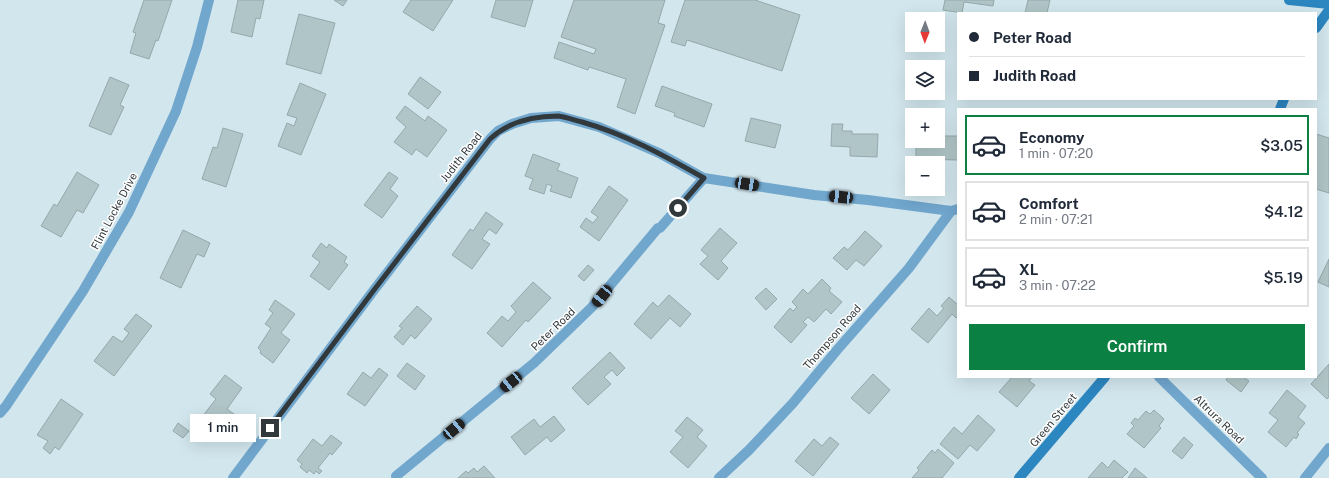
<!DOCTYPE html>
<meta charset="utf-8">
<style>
body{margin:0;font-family:"Public Sans",sans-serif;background:#f6f6f7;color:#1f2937;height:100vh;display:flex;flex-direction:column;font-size:15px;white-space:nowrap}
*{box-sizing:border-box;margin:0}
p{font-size:13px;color:#747a83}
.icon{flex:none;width:22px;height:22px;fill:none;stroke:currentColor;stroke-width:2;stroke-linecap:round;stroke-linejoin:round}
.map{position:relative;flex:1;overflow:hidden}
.details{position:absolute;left:957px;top:108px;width:360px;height:270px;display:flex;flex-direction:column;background:#fff;border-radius:0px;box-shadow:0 4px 16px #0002}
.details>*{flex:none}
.guide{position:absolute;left:957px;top:12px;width:360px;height:88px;border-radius:0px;box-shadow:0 4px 16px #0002;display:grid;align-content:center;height:88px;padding:0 12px;background:#fff}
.needle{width:26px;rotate:181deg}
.buttons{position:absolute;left:905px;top:12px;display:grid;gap:8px}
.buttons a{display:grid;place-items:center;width:40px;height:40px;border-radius:0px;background:#fff;box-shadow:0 4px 16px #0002;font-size:20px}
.end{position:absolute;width:18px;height:18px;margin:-9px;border:5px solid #31393c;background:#fff;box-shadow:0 0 0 2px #fff}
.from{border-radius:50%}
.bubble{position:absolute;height:28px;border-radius:0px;background:#fff;box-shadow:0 4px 16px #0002;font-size:13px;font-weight:600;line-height:28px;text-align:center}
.car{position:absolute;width:12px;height:24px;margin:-12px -6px;border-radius:5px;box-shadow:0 0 3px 1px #0007;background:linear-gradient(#222 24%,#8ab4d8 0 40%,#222 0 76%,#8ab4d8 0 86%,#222 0)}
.guide b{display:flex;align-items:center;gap:14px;height:38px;font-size:15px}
.guide b+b{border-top:1px solid #e0e1e3}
.guide i{width:10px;height:10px;background:#1f2937}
ul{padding:7px 0 0;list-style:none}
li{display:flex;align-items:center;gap:12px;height:60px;margin:0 8px 6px;padding:0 4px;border:2px solid #e0e1e3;border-radius:0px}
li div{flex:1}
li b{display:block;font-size:15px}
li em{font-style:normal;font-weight:600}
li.current{border-color:#0b8043}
li>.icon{width:36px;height:36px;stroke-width:1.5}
.cta{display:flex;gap:8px;margin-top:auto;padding:8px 12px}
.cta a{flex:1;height:46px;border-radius:0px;background:#0b8043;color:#fff;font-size:16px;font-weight:600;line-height:46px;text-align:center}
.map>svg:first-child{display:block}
</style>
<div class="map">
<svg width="1329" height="478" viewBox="0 0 1329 478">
<rect width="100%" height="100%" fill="#d2e6ed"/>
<g fill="#b0c5c7" stroke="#94a9ab">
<polygon points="144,0 172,0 158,41 156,40 149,59 130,53 136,33 133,32"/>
<polygon points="238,0 264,0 260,19 256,18 252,37 231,32"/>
<polygon points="334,0 347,0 343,6"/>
<polygon points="411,0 453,0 433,31 403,12"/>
<polygon points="496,0 533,0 525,27 491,17"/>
<polygon points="574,0 665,0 658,23 665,25 635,114 617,107 626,79 589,67 588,70 554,58 559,42 594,54 596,49 561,37"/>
<polygon points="685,0 755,0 800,15 782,71 687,40 685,46 671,42"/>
<polygon points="945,0 994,0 993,6 964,2 962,13 943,10"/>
<polygon points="1028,0 1050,0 1047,13 1025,13"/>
<polygon points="299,14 335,23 321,74 286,64"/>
<polygon points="110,77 129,85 120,105 124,107 111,135 89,126"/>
<polygon points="420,77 441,92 428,109 408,94"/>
<polygon points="300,83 326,94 301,155 278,146 287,123 294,126 297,118 287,115"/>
<polygon points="662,86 712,104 704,127 674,116 675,113 655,106"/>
<polygon points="405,106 425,121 428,116 447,130 427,157 416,149 412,155 394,142 406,127 396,118"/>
<polygon points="751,118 781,125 775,148 745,141"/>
<polygon points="832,124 843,124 842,131 852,131 852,134 878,134 877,157 850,156 850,147 831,146"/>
<polygon points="223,128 243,134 226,187 202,179 213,147 217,148"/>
<polygon points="1316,134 1329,138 1329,193 1316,189"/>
<polygon points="938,136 958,136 958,160 916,159 916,141 938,141"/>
<polygon points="533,154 560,164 557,170 578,178 571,198 550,191 552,186 547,184 544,194 529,189 533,179 525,176"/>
<polygon points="77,172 99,185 83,213 77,210 61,237 41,226 54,204 57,206"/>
<polygon points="389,172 398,178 390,189 398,196 382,218 364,205"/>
<polygon points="609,186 628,200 599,241 580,227 586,218 593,223 598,217 591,212"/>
<polygon points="486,212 503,224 496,234 489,229 482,239 490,244 472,269 452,255 470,229 473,231"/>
<polygon points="720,228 737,243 721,261 728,268 718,280 700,264 708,256 701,250"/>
<polygon points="183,230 210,243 204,257 197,254 181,288 160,278"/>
<polygon points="865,231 882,246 864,266 856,260 847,270 833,258 844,247 848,250"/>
<polygon points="321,243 327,248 329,244 347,257 344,262 348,265 329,290 310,276 320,262 312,256"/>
<polygon points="1329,259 1329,287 1318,282"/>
<polygon points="588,265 594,270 584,281 578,276"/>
<polygon points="822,279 831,288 829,291 842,302 831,314 826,309 814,322 808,317 803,322 807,325 791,343 774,327 790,308 793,311 797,307 792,302 803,289 808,294"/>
<polygon points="533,282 551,298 528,322 526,320 502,347 487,333 502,316 508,321 516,312 511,306"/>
<polygon points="766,288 777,299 766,310 755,298"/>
<polygon points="669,295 691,314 680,327 670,318 651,339 634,324 653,302 658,307"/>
<polygon points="949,297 958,305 958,316 956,318 952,314 928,343 911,329 929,308 937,316 944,308 941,306"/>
<polygon points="275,300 295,314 281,333 290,340 273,363 260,353 261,351 258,348 271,328 265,324 273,313 269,310"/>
<polygon points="417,306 432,319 415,339 411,335 403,345 394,337 402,328 399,326"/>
<polygon points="136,314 152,326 114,376 94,361 113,336 122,342 129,333 124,329"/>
<polygon points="610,352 625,368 617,376 612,370 604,377 611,384 588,405 572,388"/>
<polygon points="407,363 425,376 415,390 397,376"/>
<polygon points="1329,364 1329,397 1327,399 1311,384"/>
<polygon points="379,368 388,375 365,406 347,394 363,372 371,378"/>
<polygon points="873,374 890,390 869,414 851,398"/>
<polygon points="225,375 242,388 227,409 234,414 217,436 198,422 216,399 210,394"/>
<polygon points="1012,377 1032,377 1029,381 1035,385 1017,407 999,392"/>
<polygon points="1228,377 1243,377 1249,381 1241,392 1226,380"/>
<polygon points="1287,390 1306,406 1298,417 1305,423 1297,433 1299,434 1296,439 1294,437 1286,447 1268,432 1278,420 1269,413"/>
<polygon points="61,399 83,414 59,450 55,447 50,454 43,448 48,441 37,435"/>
<polygon points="1154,410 1164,419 1159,426 1161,428 1144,448 1127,434 1134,426 1131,423 1135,418 1138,420 1146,411 1150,414"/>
<polygon points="978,415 995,430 977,451 970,445 958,459 940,444 954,427 962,434"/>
<polygon points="554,416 565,430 551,442 547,437 525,455 511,437 534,419 540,427"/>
<polygon points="687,417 703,430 697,437 707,446 688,468 670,452 683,437 675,431"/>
<polygon points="178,423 189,431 183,438 173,431"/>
<polygon points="331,435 342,443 332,455 330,453 318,468 322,471 319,474 316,471 314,474 309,470 307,473 300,467 302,464 297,460 313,439 322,446"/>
<polygon points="830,437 839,444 813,476 795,461 814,439 822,446"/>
<polygon points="1184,437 1193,445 1182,459 1172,451"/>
<polygon points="938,449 954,463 942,478 912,478 919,470 917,468 932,450 935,453"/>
<polygon points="1114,460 1128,472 1122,478 1088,478 1102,462 1108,468"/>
<polygon points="484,466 495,478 458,478 466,471 468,473 474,468 477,472"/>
<polygon points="1135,468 1147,478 1128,478"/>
</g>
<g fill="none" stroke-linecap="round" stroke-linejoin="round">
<g stroke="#71a6cd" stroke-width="10">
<polyline points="1159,377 1262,478"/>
<polyline points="0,413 6,406 83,291 129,212 176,111 197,47 209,0"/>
<polyline points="396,476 534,363 592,307 658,228 660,228 704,178"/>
<polyline points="233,478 374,290 490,139 498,131 512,124 531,118 559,116 599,127 659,153 704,178 814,195 868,200 951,211"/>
<polyline points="719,478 749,450 793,403 837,350 909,268 951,211 958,209"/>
<polyline points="1305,478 1329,448"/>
</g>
<g stroke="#2c86c0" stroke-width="10">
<polyline points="1289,0 1329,4"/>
<polyline points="1316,28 1329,10"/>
<polyline points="1280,109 1284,99"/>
<polyline points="1019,478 1105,377"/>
</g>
</g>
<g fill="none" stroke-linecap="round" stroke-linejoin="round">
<path stroke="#31393c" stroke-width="5" d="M270,428L374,290L490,139C508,122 534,116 558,116C566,117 574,120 582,122C625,134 665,156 704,178L678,208"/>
</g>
<g text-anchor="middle" stroke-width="3" stroke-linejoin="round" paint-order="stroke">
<g font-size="11" fill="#31393c" stroke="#fff">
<text transform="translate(461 157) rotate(-52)" y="4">Judith Road</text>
<text transform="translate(114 211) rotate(-62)" y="4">Flint Locke Drive</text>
<text transform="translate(553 329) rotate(-44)" y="4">Peter Road</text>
<text transform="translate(832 337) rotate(-49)" y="4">Thompson Road</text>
<text transform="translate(1219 419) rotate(44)" y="4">Altrura Road</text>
<text transform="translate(1053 420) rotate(-50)" y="4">Green Street</text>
</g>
</g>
</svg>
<div class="buttons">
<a><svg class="needle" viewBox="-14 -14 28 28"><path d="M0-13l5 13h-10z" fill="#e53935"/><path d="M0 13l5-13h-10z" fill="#747a83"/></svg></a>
<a><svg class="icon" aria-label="layers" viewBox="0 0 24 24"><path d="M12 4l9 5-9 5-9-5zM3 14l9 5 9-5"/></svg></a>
<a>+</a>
<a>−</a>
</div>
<i class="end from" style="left:678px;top:208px"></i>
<i class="end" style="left:270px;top:428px"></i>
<div class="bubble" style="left:190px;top:414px;width:66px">1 min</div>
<i class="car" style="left:747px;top:184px;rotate:99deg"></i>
<i class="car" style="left:841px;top:197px;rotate:276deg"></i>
<i class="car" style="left:602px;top:296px;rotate:219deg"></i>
<i class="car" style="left:511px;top:382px;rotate:231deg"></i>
<i class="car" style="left:454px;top:429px;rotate:50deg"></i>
<div class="guide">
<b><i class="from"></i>Peter Road</b>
<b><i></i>Judith Road</b>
</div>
<section class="details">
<ul>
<li class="current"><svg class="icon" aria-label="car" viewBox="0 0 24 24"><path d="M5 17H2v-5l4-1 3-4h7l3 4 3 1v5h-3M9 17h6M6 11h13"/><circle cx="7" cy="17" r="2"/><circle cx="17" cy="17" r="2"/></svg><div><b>Economy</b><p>1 min · 07:20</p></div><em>$3.05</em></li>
<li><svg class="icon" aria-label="car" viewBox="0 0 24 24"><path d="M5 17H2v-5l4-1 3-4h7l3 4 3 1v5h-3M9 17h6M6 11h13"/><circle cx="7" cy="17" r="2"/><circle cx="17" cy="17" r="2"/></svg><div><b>Comfort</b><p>2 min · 07:21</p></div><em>$4.12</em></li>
<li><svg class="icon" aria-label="car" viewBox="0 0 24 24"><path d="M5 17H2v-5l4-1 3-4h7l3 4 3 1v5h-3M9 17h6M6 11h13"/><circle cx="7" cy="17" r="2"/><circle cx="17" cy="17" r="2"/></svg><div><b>XL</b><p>3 min · 07:22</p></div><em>$5.19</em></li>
</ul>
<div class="cta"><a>Confirm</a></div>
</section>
</div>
